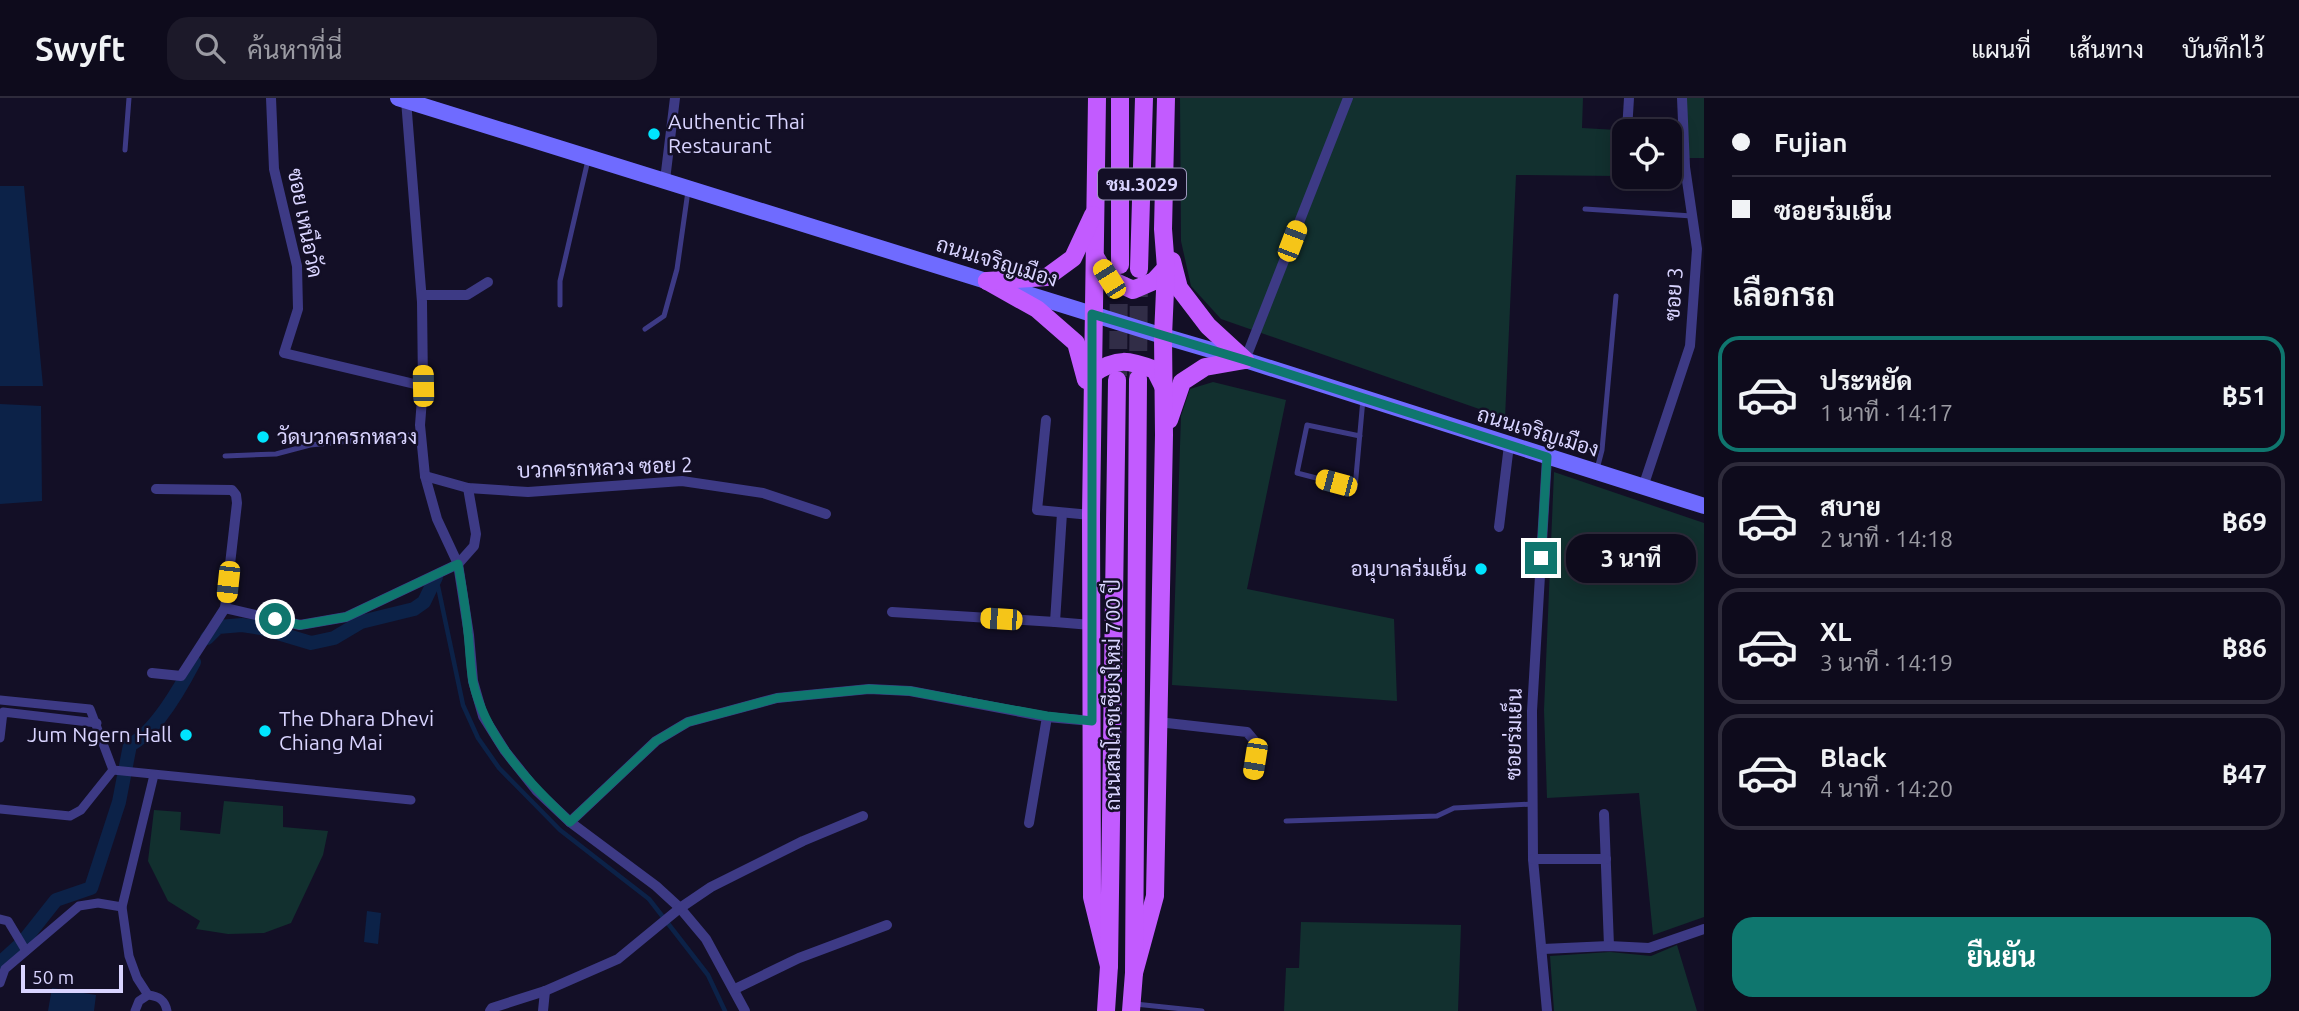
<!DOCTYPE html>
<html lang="th">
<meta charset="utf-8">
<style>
body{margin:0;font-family:Ubuntu,Sarabun,sans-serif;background:#1c1929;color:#f1f3f6;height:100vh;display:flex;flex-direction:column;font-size:26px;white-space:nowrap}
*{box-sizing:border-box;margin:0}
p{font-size:23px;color:#9b9ba3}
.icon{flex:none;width:38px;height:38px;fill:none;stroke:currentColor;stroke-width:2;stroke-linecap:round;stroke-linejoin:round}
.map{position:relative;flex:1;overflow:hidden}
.side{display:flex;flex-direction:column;background:#0e0b1c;width:595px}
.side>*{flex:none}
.guide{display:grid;align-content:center;height:154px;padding:0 28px;background:#0e0b1c}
.tools{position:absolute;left:1612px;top:21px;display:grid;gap:14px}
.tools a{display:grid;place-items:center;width:70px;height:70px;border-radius:14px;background:#0e0b1c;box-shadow:0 4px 18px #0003,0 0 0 2px #2e2b3b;font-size:35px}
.scale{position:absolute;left:21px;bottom:18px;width:102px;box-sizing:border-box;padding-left:7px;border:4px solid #d9d4ff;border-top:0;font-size:19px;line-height:24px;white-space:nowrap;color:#d9d4ff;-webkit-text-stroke:5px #130f26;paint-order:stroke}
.end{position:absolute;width:32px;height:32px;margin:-16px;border:9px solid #0f766e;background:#fff;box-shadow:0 0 0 4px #fff}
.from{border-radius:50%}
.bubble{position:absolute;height:49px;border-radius:21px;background:#0e0b1c;box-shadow:0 4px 18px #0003,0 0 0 2px #2e2b3b;font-size:23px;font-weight:700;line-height:49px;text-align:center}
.car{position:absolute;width:21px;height:42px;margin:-21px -10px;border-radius:9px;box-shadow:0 0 5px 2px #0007;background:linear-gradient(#f5c518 24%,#345 0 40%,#f5c518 0 76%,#345 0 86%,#f5c518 0)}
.guide b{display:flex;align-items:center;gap:24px;height:66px;font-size:26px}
.guide b+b{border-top:2px solid #2e2b3b}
.guide i{width:18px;height:18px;background:#f1f3f6}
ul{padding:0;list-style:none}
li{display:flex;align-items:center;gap:21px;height:116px;margin:0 14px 10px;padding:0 14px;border:4px solid #2e2b3b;border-radius:21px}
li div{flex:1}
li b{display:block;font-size:26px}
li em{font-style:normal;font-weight:700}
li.active{border-color:#0f766e}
li>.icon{width:63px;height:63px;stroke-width:1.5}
h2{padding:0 28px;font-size:32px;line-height:84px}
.button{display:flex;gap:14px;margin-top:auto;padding:14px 28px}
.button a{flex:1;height:80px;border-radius:21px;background:#0f766e;color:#fff;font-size:28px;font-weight:700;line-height:80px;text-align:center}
header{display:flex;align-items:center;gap:42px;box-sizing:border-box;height:98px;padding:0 35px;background:#0e0b1c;border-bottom:2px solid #2e2b3b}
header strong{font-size:33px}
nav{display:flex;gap:38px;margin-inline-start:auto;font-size:24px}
.search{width:490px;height:63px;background:#1c1929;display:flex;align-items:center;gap:18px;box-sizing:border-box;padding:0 24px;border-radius:21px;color:#9b9ba3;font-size:26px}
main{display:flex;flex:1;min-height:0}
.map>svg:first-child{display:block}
</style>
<header>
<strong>Swyft</strong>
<div class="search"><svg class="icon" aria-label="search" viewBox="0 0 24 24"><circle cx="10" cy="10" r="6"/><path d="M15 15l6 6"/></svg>ค้นหาที่นี่</div>
<nav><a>แผนที่</a><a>เส้นทาง</a><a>บันทึกไว้</a></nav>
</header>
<main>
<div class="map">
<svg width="1704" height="913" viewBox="0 0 1704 913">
<rect width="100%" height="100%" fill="#130f26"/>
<g fill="#12302f">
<polygon points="1180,0 1583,0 1582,30 1617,32 1618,78 1516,77 1505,320 1221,221 1191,188 1181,143"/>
<polygon points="1686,0 1704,0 1704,60 1689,60"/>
<polygon points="1213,284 1286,302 1247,491 1394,521 1397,603 1172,587 1181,318 1190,291"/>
<polygon points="1554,374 1704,425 1704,819 1653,837 1639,695 1547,700 1544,612"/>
<polygon points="224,703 283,708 283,729 328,733 323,757 291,825 264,835 228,836 196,831 200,823 168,803 148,763 154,712 181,714 180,732 220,736"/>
<polygon points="1301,824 1461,827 1458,913 1284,913 1286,870 1299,870"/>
<polygon points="1677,847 1697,913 1554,913 1550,858 1610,854 1651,858"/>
</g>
<g fill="#0c2248">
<polygon points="0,88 24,88 43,288 0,288"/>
<polygon points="0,306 41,308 42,403 0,406"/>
<polygon points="367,813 381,815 378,846 364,844"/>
<polygon points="52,890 96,897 94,913 48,913"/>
</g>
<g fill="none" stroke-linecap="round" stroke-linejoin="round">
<polyline stroke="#0c2248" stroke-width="4.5" points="436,479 463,607 478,640 499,670 560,732 649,801 708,877 725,913"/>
<g stroke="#0c2248" stroke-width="14">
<polyline points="207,540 218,529 242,527 261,530 311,545 334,540 361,524 414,511 424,504 436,479"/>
<path d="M0,865L22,845L56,802L91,790L119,704L130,647C155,634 181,589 194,564"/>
</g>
<g stroke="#312d47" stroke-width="18" stroke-dasharray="18 9" stroke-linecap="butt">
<polyline points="1118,278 1119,173"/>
<polyline points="1138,280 1139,175"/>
</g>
<g stroke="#3d3a85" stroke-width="5">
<polyline points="125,52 129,0"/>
<polyline points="1585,111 1692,118"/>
<polyline points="560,207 560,183 588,62"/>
<polyline points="645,231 664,218 677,171 688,93"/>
<polyline points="1360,338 1307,327 1297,375 1355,390 1363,301"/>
<polyline points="225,358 276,356 310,347 420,336"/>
<polyline points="1597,371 1602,352 1616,198"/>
<polyline points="1286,723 1437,718 1454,710 1533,706"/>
<polyline points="1135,906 1202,913"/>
</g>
<g stroke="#3d3a85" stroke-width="9">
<polyline points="0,602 90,611 113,672"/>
<polyline points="0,640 3,614 97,625"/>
<polyline points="113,672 411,702"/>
<polyline points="0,711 70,718 81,712 113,672"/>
<polyline points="0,821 8,823 26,853"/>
<polyline points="0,885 5,871 79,808 98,805 122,809"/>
<polyline points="148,897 137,880 129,858 122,809 154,677"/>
<path d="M135,913L139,903L148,897C159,898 165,902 167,913"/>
</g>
<g stroke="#3d3a85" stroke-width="10">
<polyline points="271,0 274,71 297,168 298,211 284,255 423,288"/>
<polyline points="406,2 422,204 423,288 420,327 425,378 437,421 458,466 469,537 473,583 483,618 505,653 536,692 570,724 656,788 680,810 706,841 745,913"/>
<polyline points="1627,33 1629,0"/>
<polyline points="1670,69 1685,69"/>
<polyline points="665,82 675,0"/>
<polyline points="422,197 467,197 488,184"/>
<polyline points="1245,262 1348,0"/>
<polyline points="1046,322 1037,412 1091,417"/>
<polyline points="1547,359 1532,613 1533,761 1547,913"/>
<polyline points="425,378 468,390 528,394 682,383 763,395 826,416"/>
<polyline points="1643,389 1690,248 1697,151 1685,69 1682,0"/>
<polyline points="1499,429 1509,347"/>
<polyline points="225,510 300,527 346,519 458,466 474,448 476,436 468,390"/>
<polyline points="892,514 1055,524 1062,415"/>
<polyline points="1055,524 1091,527"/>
<polyline points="152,575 181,578 225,510 237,405 236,397 232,392 156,391"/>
<polyline points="1158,624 1247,634 1257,646 1253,676"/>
<polyline points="1604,716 1609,848"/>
<polyline points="570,724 656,643 688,624 777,600 869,591 910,593 1047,619 1092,623"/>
<polyline points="1029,725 1047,619"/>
<polyline points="1533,761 1606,761"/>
<polyline points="1543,851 1609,848 1649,850 1704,831"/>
<polyline points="735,891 799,860 887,827"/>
<polyline points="490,913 492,910 545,893 618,861 680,810 711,789 803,743 863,718"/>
<polyline points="543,913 545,893"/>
</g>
<polyline stroke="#6f6bff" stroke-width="16" points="398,0 1163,238 1245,262 1704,408"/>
<g stroke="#c25bff" stroke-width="18">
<polyline points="1097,0 1091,417 1092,799 1109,868"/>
<polyline points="1096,160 1109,181 1133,192 1154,183 1166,170"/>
<polyline points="1172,163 1179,190 1208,228 1245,262"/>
<polyline points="1120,167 1120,0"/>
<polyline points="1139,171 1144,0"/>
<polyline points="987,183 1037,211 1076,245 1086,282"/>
<polyline points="987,183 1047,179 1073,160 1093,117"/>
<path d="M1093,276C1117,259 1129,262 1155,272L1164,290"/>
<polyline points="1169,322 1182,284 1205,269 1245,262"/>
<polyline points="1134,875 1155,798 1164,337 1163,238 1166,170 1163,131 1166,0"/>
<polyline points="1106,913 1109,868 1117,282"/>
<polyline points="1131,913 1134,875 1138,281"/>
</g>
</g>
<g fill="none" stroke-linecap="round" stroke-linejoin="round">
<path stroke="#0f766e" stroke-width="9" d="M275,521L300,527L346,519L458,466C462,489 466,512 468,535C470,551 470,568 473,584C486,641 529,685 570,724L656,643L688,624L777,600L869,591L910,593L1047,618L1092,623V216L1245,262L1547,359L1541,460"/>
</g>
<g fill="#00e5ff" stroke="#130f26" stroke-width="2.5">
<circle cx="654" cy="36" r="7"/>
<circle cx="263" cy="339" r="7"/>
<circle cx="1481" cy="471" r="7"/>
<circle cx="265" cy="633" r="7"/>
<circle cx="186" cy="637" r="7"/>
</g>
<g text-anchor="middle" stroke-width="5" stroke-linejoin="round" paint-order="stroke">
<rect fill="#130f26" stroke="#9e99be" stroke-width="2" x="1098" y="70.5" width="88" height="31" rx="5"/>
<g font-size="19" font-weight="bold" fill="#d9d4ff">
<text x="1142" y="93">ชม.3029</text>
</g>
<g font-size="21" fill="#d9d4ff" stroke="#130f26" text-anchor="start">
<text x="668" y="31">Authentic Thai<tspan x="668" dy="24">Restaurant</tspan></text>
<text x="277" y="346">วัดบวกครกหลวง</text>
<text x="1467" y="478" text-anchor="end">อนุบาลร่มเย็น</text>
<text x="279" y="628">The Dhara Dhevi<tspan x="279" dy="24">Chiang Mai</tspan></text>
<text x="172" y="644" text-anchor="end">Jum Ngern Hall</text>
</g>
<g font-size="21" fill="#d9d4ff" stroke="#130f26">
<text transform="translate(305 125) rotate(79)" y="7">ซอย เหนือวัด</text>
<text transform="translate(997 164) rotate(17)" y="7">ถนนเจริญเมือง</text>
<text transform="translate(1674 196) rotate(-86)" y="7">ซอย 3</text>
<text transform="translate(1538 334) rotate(17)" y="7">ถนนเจริญเมือง</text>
<text transform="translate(605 370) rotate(-2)" y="7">บวกครกหลวง ซอย 2</text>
<text transform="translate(1113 597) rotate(-90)" y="7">ถนนสมโภชเชียงใหม่ 700 ปี</text>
<text transform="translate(1514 636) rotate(-89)" y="7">ซอยร่มเย็น</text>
</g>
</g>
</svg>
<div class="tools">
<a><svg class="icon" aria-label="locate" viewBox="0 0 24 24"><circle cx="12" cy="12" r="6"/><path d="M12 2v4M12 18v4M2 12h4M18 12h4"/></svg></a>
</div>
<div class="scale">50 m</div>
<i class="end from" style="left:275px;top:521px"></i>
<i class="end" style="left:1541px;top:460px"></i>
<div class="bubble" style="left:1566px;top:436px;width:130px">3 นาที</div>
<i class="car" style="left:1292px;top:143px;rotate:21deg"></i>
<i class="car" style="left:1109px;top:181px;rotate:328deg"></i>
<i class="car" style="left:423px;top:288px;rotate:359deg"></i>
<i class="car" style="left:1336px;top:385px;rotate:285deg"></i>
<i class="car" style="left:228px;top:484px;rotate:186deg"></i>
<i class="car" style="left:1001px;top:521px;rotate:274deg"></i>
<i class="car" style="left:1255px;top:661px;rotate:189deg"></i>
</div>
<section class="side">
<div class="guide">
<b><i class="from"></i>Fujian</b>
<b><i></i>ซอยร่มเย็น</b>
</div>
<h2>เลือกรถ</h2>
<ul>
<li class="active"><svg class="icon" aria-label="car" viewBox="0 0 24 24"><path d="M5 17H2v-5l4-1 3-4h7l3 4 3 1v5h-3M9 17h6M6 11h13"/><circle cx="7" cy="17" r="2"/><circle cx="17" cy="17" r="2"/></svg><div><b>ประหยัด</b><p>1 นาที · 14:17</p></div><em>฿51</em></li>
<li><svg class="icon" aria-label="car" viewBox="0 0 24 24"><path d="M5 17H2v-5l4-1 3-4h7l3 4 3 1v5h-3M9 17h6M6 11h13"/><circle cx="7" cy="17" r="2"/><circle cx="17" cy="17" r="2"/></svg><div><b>สบาย</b><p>2 นาที · 14:18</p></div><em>฿69</em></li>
<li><svg class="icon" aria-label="car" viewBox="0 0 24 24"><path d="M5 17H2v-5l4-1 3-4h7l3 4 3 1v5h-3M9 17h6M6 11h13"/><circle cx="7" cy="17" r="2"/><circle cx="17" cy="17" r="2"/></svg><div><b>XL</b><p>3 นาที · 14:19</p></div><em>฿86</em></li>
<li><svg class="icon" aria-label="car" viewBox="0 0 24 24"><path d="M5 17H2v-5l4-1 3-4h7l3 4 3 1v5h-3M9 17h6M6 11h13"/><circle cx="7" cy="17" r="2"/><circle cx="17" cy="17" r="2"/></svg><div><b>Black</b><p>4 นาที · 14:20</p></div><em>฿47</em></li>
</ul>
<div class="button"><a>ยืนยัน</a></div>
</section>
</main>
